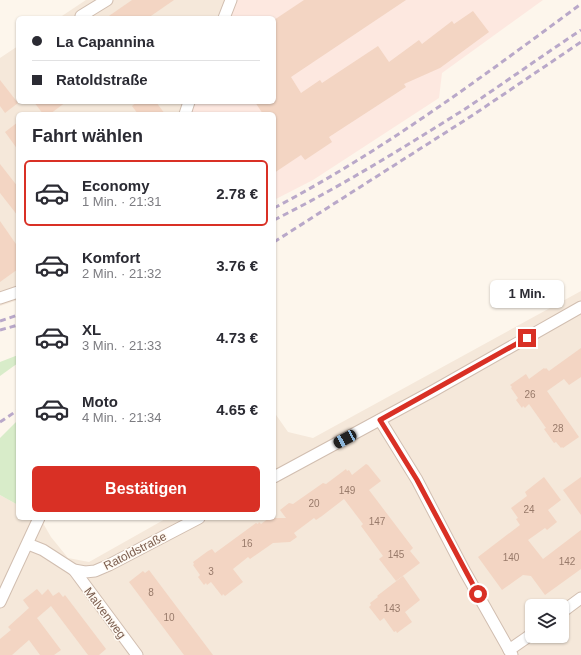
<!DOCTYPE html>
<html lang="de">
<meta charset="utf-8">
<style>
body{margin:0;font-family:Arial,sans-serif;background:#f7f7f7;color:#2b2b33;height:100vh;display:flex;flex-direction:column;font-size:15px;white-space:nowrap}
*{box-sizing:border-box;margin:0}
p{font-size:13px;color:#7c7c81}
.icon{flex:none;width:22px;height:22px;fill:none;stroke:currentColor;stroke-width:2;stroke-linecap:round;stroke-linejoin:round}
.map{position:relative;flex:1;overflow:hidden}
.sheet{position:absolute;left:16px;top:112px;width:260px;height:408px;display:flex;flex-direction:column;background:#fff;border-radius:6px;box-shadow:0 1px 3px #0004}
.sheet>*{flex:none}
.top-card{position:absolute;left:16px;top:16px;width:260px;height:88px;border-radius:6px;box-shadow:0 1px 3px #0004;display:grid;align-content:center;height:88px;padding:0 16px;background:#fff}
.controls{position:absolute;left:525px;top:599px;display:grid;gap:8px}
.controls a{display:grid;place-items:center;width:44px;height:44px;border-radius:6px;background:#fff;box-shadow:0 1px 3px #0004;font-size:20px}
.end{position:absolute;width:18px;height:18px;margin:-9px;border:5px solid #d93025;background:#fff;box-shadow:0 0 0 2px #fff}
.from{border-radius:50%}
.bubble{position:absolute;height:28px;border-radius:6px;background:#fff;box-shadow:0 1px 3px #0004;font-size:13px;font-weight:700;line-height:28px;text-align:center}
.car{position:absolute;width:12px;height:24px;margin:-12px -6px;border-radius:5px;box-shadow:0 0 3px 1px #0007;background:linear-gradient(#222 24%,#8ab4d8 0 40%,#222 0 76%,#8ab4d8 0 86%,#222 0)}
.top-card b{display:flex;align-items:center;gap:14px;height:38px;font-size:15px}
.top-card b+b{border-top:1px solid #e1e1e2}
.top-card i{width:10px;height:10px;background:#2b2b33}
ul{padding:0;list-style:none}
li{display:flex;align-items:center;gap:12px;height:66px;margin:0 8px 6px;padding:0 8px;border:2px solid transparent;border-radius:6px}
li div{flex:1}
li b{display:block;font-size:15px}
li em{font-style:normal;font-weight:700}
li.active{border-color:#d93025}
li>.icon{width:36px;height:36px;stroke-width:1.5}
h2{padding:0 16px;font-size:18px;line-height:48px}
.action{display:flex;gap:8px;margin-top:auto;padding:8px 16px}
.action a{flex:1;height:46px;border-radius:6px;background:#d93025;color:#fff;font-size:16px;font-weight:700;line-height:46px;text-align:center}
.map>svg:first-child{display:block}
</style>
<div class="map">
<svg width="581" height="655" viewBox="0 0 581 655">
<rect width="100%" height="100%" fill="#fdf6ec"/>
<g fill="#f5e8da" fill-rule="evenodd">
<polygon points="86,0 227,0 220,18 59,18"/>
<polygon points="18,46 18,102 187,102 182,114 18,114 18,300 0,306 0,58"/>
<path d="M581,291V655H0V495L18,505V518H40L51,537L68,558L89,562L167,518H274V412L288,432L313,438ZM532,606H562V636H532Z"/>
</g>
<polygon fill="#fde8e0" points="227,0 543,0 442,73 439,98 313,180 274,200 274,114 182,114 187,102 274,102 274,18 220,18"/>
<g fill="#d8ecc9">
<polygon points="18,355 18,363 0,376 0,362"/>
<polygon points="18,420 18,505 0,495 0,438"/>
</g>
<g fill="#f3d5c3">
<polygon points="132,0 174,0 148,18 106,18"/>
<polygon points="304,0 406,0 291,77 301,93 320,80 322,83 378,46 389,62 419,40 422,44 452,21 454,24 473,11 489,32 440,68 404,84 406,87 329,137 332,142 305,160 301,155 274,173 274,114 263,114 255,102 274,102 274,20"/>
<polygon points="0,80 18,103 5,113 0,106"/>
<polygon points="34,102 66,102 50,114 43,114"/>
<polygon points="137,102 156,102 165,114 138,114 132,106"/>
<polygon points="18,122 18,150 5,132"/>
<polygon points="0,164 18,187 18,216 0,193"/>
<polygon points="0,221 18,247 18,269 0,282"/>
<polygon points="581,348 581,377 569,385 564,379 547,391 579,437 563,448 562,447 561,448 556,442 554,443 544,429 546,428 529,404 525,408 523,406 522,408 516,400 518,398 511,388 512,387 510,385 526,374 529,379 544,368 545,369 546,368 549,371"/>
<polygon points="366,464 368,465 381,481 369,490 413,548 410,551 420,563 396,581 379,559 383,556 361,526 363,524 344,499 322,516 316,520 314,518 294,533 297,537 290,542 273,543 250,559 248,557 233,569 243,582 225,596 223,594 222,596 211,582 207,585 206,583 204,585 198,577 200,575 193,565 194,564 193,562 208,551 212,549 215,553 256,523 258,524 259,522 261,524 269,518 286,518 280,510 289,503 293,504 323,483 326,484 346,469 347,471 349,470 352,475"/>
<polygon points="544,477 561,500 548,510 557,522 547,530 545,528 528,540 543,559 581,530 581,569 545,595 531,576 523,575 502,590 478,557 520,525 516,519 518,518 511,508 527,496 525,492"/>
<polygon points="581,477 581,515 563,490"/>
<polygon points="149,570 170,598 213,655 184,655 129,582 143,571 145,573"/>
<polygon points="403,576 420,600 405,612 412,622 397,633 396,631 394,632 384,618 380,621 369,607 371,605 370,603 378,597 377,596"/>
<polygon points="37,589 42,595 48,589 53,596 59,592 63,597 65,595 106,649 99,655 88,655 51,606 37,618 61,650 54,655 40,655 29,640 12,655 0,655 0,639 11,630 8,627 29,608 23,600"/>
</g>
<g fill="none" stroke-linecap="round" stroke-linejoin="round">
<g stroke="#d1beb0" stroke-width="13">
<g id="minor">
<polyline points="81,16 107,0"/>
<polyline points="224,18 231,0"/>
<polyline points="185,114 189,102"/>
<polyline points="0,298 18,292"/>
<polyline points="380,420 417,480 464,570 512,655"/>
<polyline points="274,477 433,391 581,307"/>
<polyline points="28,544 43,550 74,570 85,572 95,571 109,565 199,518"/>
<polyline points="74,570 137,655"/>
<polyline points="0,602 39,518"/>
<polyline points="562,612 581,598"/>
<polyline points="509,650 532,634"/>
</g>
</g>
<use href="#minor" stroke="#fff" stroke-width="11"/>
<g stroke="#b9a8c9" stroke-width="3" stroke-dasharray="6 4" stroke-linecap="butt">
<path d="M274,208C383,151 482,77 581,4"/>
<path d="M274,220C340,187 403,148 465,109C504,83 542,56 581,30"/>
<polyline points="274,242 473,115 581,42"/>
<polyline points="0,321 18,315"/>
<polyline points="0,330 18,325"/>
<polyline points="0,422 18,410"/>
</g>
</g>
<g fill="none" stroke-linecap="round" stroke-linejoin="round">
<polyline stroke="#d93025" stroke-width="5" points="478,594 417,480 380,420 527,338"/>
</g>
<g text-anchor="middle" stroke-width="3" stroke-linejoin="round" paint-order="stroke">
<g font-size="10" fill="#987a6a">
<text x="530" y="398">26</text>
<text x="558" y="432">28</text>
<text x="347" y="494">149</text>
<text x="314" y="507">20</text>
<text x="529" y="513">24</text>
<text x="377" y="525">147</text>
<text x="247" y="547">16</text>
<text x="396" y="558">145</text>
<text x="511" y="561">140</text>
<text x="567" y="565">142</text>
<text x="211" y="575">3</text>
<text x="151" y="596">8</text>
<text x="392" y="612">143</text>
<text x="169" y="621">10</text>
</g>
<g font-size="12" fill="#7a5c4d" stroke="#fffaf3">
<text transform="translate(135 551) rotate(-27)" y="4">Ratoldstraße</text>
<text transform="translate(105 613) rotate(53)" y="4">Malvenweg</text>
</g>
</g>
</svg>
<div class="controls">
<a><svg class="icon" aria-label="layers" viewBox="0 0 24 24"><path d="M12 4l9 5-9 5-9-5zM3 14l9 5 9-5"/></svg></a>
</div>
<i class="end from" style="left:478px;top:594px"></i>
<i class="end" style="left:527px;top:338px"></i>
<div class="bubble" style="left:490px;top:280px;width:74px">1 Min.</div>
<i class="car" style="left:345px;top:439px;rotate:242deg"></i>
<div class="top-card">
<b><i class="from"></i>La Capannina</b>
<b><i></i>Ratoldstraße</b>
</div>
<section class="sheet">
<h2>Fahrt wählen</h2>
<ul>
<li class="active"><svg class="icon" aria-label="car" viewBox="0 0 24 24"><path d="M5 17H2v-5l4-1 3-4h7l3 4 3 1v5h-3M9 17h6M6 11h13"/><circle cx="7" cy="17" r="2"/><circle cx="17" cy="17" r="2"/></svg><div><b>Economy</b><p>1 Min. · 21:31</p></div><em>2.78 €</em></li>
<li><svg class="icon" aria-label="car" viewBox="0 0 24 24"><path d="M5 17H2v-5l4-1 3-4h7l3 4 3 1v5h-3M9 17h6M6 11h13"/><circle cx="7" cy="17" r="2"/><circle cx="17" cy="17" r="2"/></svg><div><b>Komfort</b><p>2 Min. · 21:32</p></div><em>3.76 €</em></li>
<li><svg class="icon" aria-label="car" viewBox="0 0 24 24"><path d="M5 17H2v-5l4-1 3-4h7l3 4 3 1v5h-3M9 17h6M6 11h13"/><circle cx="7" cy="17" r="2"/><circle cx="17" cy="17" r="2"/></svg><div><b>XL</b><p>3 Min. · 21:33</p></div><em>4.73 €</em></li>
<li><svg class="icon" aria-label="car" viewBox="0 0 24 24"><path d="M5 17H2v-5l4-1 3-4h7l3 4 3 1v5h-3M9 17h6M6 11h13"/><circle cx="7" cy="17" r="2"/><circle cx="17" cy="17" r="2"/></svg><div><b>Moto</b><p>4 Min. · 21:34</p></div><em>4.65 €</em></li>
</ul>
<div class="action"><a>Bestätigen</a></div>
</section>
</div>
